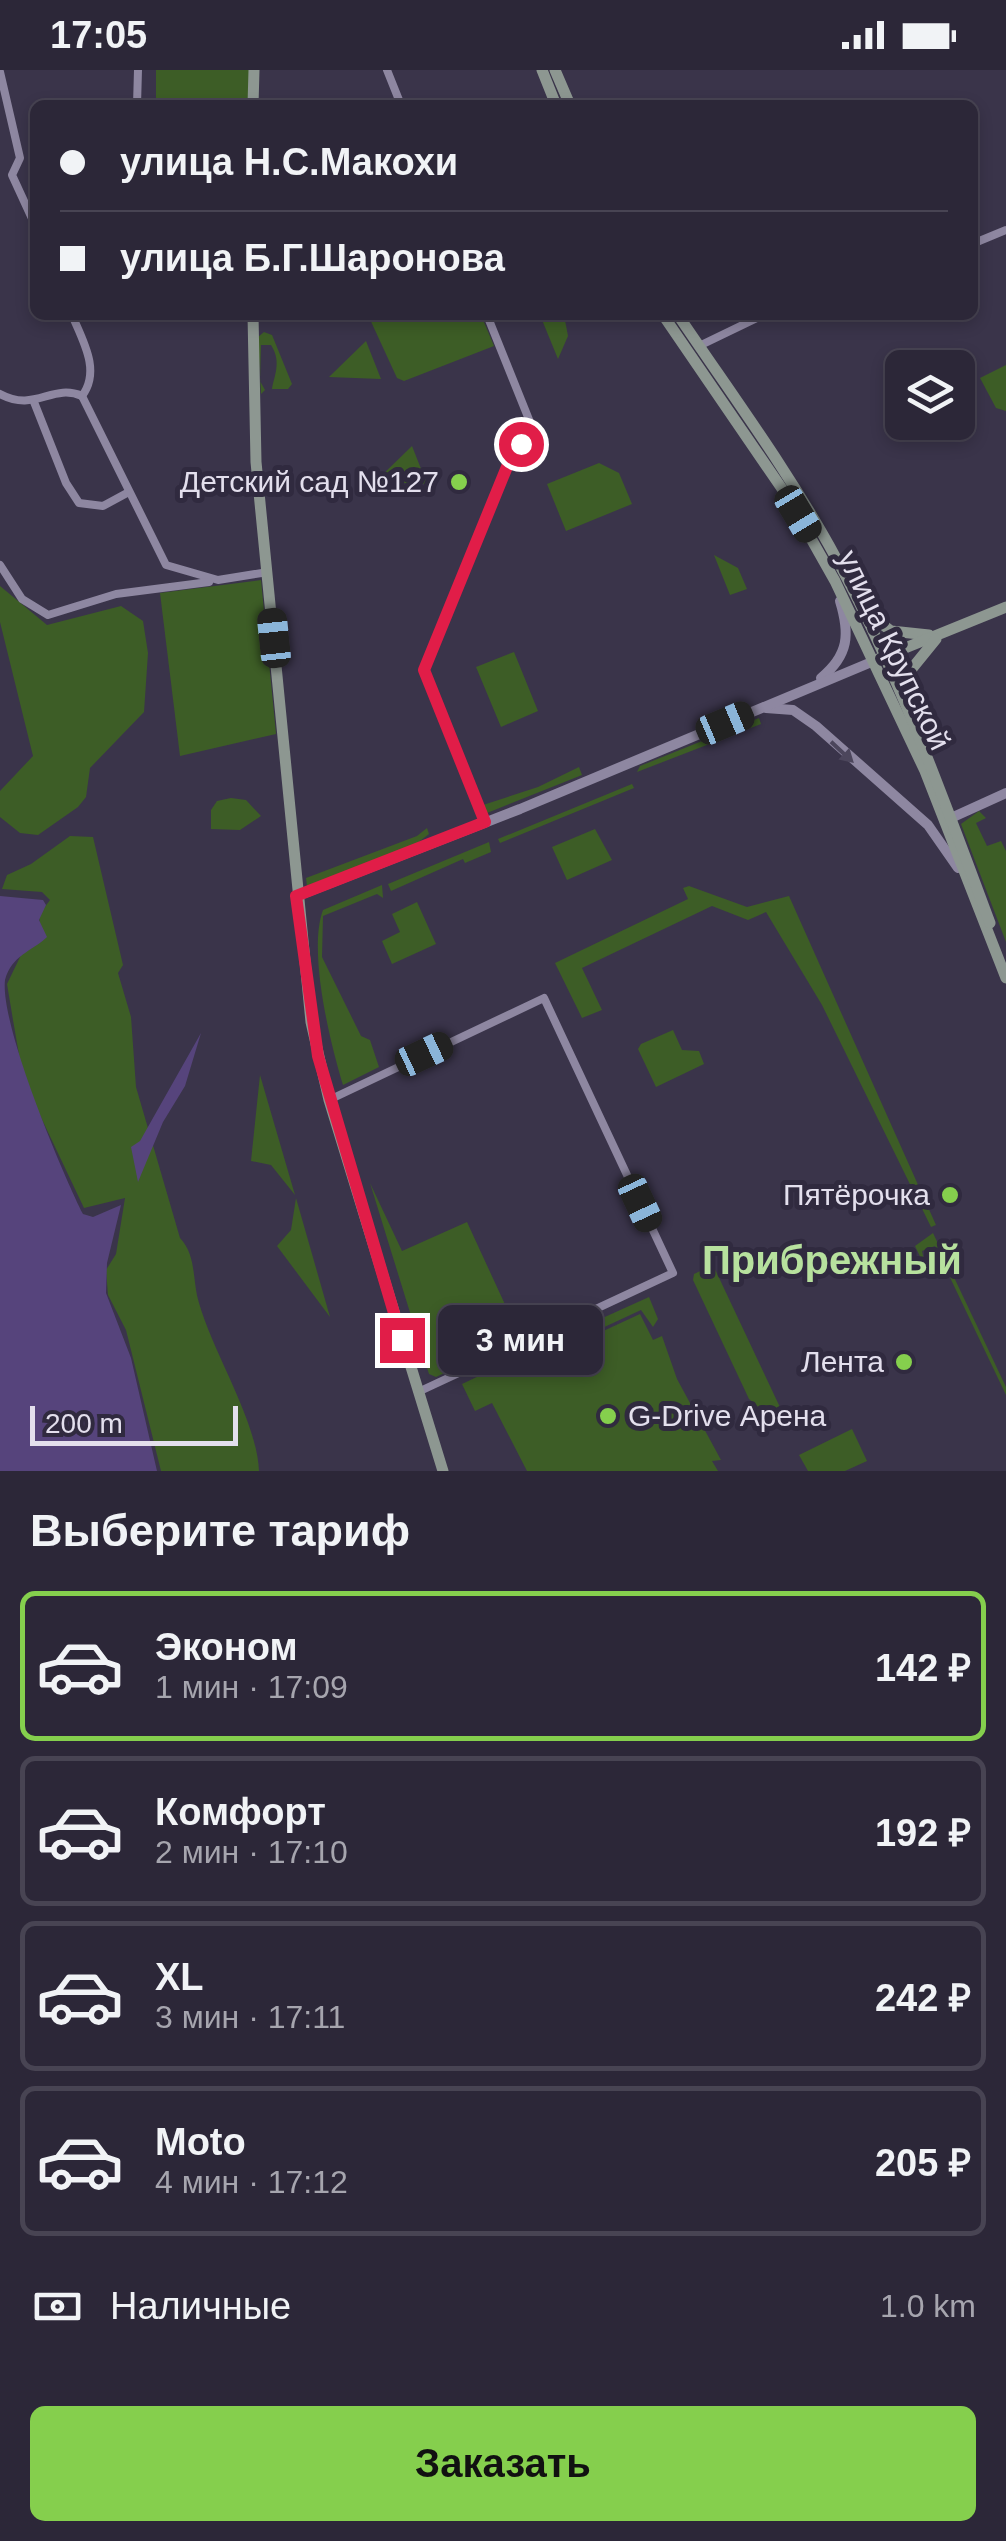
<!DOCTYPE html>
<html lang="ru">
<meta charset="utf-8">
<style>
body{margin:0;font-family:Arial,sans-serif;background:#342f40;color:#f1f3f6;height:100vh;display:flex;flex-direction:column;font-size:38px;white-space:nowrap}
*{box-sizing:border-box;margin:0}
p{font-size:32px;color:#a6a5ae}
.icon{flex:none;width:55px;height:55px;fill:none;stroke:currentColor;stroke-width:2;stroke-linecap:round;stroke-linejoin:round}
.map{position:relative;height:1401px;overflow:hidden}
.drawer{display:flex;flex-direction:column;background:#2c2738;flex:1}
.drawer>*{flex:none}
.hud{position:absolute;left:30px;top:30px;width:948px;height:220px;border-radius:15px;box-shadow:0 5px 15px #0003,0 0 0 2px #484453;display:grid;align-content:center;height:220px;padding:0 30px;background:#2c2738}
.controls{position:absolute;left:885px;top:280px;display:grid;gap:20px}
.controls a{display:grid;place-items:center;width:90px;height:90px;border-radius:15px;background:#2c2738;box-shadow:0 5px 15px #0003,0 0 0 2px #484453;font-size:50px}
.scale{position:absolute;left:30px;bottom:25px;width:208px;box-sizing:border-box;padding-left:10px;border:5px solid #e3dfed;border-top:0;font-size:28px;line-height:35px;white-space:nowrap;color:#e3dfed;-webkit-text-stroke:8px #302a3f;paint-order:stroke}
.end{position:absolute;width:45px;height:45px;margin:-22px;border:12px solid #e11d48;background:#fff;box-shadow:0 0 0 5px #fff}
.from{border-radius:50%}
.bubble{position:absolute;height:70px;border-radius:15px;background:#2c2738;box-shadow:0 5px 15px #0003,0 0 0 2px #484453;font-size:32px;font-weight:700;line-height:70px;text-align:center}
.car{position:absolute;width:30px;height:60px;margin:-30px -15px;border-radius:12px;box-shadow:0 0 8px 2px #0007;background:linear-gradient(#222 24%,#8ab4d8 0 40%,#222 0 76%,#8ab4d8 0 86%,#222 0)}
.hud b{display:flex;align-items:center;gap:35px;height:95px;font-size:38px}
.hud b+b{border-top:2px solid #484453}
.hud i{width:25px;height:25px;background:#f1f3f6}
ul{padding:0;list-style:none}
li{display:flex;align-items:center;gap:30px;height:150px;margin:0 20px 15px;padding:0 10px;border:5px solid #484453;border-radius:15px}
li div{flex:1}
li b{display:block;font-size:38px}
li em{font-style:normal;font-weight:700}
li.current{border-color:#85cf4d}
li>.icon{width:90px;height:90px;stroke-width:1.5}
h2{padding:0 30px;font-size:45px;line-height:120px}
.pay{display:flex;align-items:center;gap:25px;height:110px;padding:0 30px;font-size:38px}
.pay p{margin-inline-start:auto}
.primary-button{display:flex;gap:20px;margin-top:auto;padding:20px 30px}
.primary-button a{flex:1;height:115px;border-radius:15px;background:#85cf4d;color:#111;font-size:40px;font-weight:700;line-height:115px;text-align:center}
.status{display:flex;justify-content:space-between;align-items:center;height:70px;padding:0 50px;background:#2c2738;direction:ltr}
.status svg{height:28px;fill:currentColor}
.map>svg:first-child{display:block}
</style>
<div class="status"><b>17:05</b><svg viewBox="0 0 49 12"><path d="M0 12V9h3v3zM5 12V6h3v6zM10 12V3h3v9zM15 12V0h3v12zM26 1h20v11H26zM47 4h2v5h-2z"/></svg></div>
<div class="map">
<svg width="1006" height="1401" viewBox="0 0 1006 1401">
<rect width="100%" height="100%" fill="#3a344a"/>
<g fill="#3d5d26">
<rect x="156" y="0" width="93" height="35"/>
<polygon points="368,245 481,245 494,276 404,311 397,308"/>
<polygon points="540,245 564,245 568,266 558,289"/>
<path d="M264,262L272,265L292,314L288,319H272C274,306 282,292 271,275H261L260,311L265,320L261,324L258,267Z"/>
<polygon points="366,271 381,309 329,307"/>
<polygon points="1006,295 1006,341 996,338 980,308"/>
<polygon points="412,376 427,414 375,412"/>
<polygon points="599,393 619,403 632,434 566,461 547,414"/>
<polygon points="714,485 738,498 747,519 730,525"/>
<polygon points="261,510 276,664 180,686 160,523"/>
<polygon points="0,516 47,555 121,536 143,551 148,583 144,642 90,698 86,727 78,737 38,765 20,763 0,747 0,721 33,686 0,552"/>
<polygon points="514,582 538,641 501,657 476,597"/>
<polygon points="759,648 761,654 637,702 640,696"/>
<polygon points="579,697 582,705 487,743 483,735 538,717"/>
<polygon points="632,714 634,718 500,773 498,769"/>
<polygon points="231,728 246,730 261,746 240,760 211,759 211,740 217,731"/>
<polygon points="979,741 986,748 976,753 987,776 1001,771 1006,781 1006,872 961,754"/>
<polygon points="427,758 429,764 416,774 307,816 306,808 417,766"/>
<polygon points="595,759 612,790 567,810 552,777"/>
<path d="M70,766L93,767L123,895L118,903L131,947L136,1017L180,1168C197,1186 192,1211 199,1233C214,1285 257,1351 259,1401H161L126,1260L108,1225L106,1200L116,1184L125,1128L84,1138L38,1041L21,996L13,950L7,914L21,885L42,871L39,845L50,830L42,822L2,819L7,805L31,794Z"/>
<polygon points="489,772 491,782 465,793 463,789 391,821 388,814"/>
<path d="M382,815L383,828L377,824L323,846L322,887L361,966L370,970L379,997L343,1015C329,969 308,880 323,840Z"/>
<polygon points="689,816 747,837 789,826 936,1155 931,1157 822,935 766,842 748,850 712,836 582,898 602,940 582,948 555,893 688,829 683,818"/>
<polygon points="417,832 436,874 392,894 382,871 400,862 392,844"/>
<polygon points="673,960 682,980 699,981 704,994 656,1017 638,979 641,974"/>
<polygon points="260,1005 295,1125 271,1095 251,1091"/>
<polygon points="370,1113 402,1181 467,1152 520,1267 436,1307 429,1304"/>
<polygon points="296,1128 330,1247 277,1176 291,1160"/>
<polygon points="933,1163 1006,1317 1006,1325 935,1176 922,1181 926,1199 915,1176"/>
<polygon points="713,1195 786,1350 777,1353 749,1329 693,1210 694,1204"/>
<polygon points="649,1227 658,1249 653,1257 641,1240 570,1273 565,1265"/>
<polygon points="640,1244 653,1270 662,1266 677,1309 721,1390 712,1391 718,1401 527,1401 492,1333 475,1341 462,1314 500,1296 532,1294"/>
<polygon points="852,1359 867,1391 845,1401 808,1401 799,1385"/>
</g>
<g fill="#56447c">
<path d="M0,826L43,830L46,835L39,850L47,867C31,882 12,885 5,910C0,955 61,1100 83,1144L93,1147L121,1135L107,1193L106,1223L131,1288L157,1401H0Z"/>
<polygon points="201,963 185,1016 163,1052 138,1112 131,1077 140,1071"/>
</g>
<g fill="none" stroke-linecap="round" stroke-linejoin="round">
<g stroke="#8e87a1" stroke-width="8">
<polyline points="387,0 401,35"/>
<polyline points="0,2 20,88 12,105 35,155"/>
<polyline points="137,35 138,0"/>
<polyline points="972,174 1006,160"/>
<path d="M72,245C83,271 101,301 82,326"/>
<polyline points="699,276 763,245"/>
<path d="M0,324C35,343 52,313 82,326"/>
<polyline points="82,326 166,495 218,510 268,502"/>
<polyline points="34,332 66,413 79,433 103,436 127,423"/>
<polyline points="0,495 22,529 48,545 116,524 209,512"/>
<polyline points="485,752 424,600 511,387 521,374 536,367 487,245"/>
<polyline points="329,1030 544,928 673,1203 418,1322"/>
</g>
<g stroke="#8e87a1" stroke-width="10">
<path d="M821,608C849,585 850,564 840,531"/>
<polyline points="766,638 793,640 816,656 928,755 958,798"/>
<polyline points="951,748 1006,723"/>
<polyline points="297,826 520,739 874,591"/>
</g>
<g stroke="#8d9791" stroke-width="11">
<polyline points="542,0 556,35"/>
<polyline points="555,0 570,35"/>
<polyline points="253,35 254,0"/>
<polyline points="253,245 256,392 311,952 329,1030 443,1401"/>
<polyline points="663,245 787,426 835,511 925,701 1006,908"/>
<path d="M678,245C732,325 790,403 836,488C899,604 944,730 990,853"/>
<polyline points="869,544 891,561 929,565"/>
<polyline points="878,589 1006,537"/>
<polyline points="907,630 910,601 936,569"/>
</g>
</g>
<defs><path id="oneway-solid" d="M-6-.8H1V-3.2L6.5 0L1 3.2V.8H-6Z" transform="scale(2.5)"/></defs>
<use fill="#4c465c" href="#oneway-solid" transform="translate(842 682) rotate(43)"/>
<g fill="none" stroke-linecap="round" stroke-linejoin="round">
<polyline stroke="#e11d48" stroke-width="12" points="402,1270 318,986 296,826 485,752 424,600 511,387 521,374"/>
</g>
<g fill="#85cf4d" stroke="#302a3f" stroke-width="4">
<circle cx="459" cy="412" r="10"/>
<circle cx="950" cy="1125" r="10"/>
<circle cx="904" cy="1292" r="10"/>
<circle cx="608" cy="1346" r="10"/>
</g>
<g text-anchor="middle" stroke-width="10" stroke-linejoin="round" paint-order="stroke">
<g font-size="30" fill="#e3dfed" stroke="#302a3f" text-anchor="end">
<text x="439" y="422">Детский сад №127</text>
<text x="930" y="1135">Пятёрочка</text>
<text x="884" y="1302">Лента</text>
<text x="628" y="1356" text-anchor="start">G-Drive Арена</text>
</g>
<g font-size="30" fill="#e3dfed" stroke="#302a3f">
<text transform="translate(894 580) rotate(64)" y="10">улица Крупской</text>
</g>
<g font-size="40" font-weight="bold" fill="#b7e19e" stroke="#302a3f">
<text x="832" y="1204">Прибрежный</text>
</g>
</g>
</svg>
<div class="controls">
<a><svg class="icon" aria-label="layers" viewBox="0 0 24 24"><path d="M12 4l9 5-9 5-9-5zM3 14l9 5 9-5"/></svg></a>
</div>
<div class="scale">200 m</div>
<i class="end from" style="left:521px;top:374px"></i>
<i class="end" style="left:402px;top:1270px"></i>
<div class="bubble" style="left:438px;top:1235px;width:165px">3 мин</div>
<i class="car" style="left:798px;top:444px;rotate:149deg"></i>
<i class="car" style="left:274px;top:568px;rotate:354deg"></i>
<i class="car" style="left:725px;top:653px;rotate:67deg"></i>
<i class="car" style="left:424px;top:984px;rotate:65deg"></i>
<i class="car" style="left:640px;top:1133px;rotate:155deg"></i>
<div class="hud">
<b><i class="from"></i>улица Н.С.Макохи</b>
<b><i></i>улица Б.Г.Шаронова</b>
</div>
</div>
<section class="drawer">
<h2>Выберите тариф</h2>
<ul>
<li class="current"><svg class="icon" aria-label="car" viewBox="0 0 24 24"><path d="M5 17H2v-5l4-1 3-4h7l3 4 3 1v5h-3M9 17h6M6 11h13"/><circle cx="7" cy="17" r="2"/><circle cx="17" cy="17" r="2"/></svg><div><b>Эконом</b><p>1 мин · 17:09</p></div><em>142 ₽</em></li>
<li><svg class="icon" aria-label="car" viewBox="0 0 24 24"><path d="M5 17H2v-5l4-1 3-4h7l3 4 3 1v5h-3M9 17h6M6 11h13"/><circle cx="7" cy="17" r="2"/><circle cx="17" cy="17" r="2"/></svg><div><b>Комфорт</b><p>2 мин · 17:10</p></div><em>192 ₽</em></li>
<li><svg class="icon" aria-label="car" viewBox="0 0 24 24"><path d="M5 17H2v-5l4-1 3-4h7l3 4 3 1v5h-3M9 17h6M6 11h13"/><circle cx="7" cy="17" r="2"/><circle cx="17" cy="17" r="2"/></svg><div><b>XL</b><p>3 мин · 17:11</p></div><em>242 ₽</em></li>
<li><svg class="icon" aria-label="car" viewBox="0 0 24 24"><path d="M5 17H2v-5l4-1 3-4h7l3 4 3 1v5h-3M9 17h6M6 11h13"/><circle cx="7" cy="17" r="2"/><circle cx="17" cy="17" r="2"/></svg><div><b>Moto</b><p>4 мин · 17:12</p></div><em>205 ₽</em></li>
</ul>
<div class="pay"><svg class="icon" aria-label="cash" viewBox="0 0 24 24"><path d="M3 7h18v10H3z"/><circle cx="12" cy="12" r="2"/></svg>Наличные<p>1.0 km</p></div>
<div class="primary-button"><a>Заказать</a></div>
</section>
